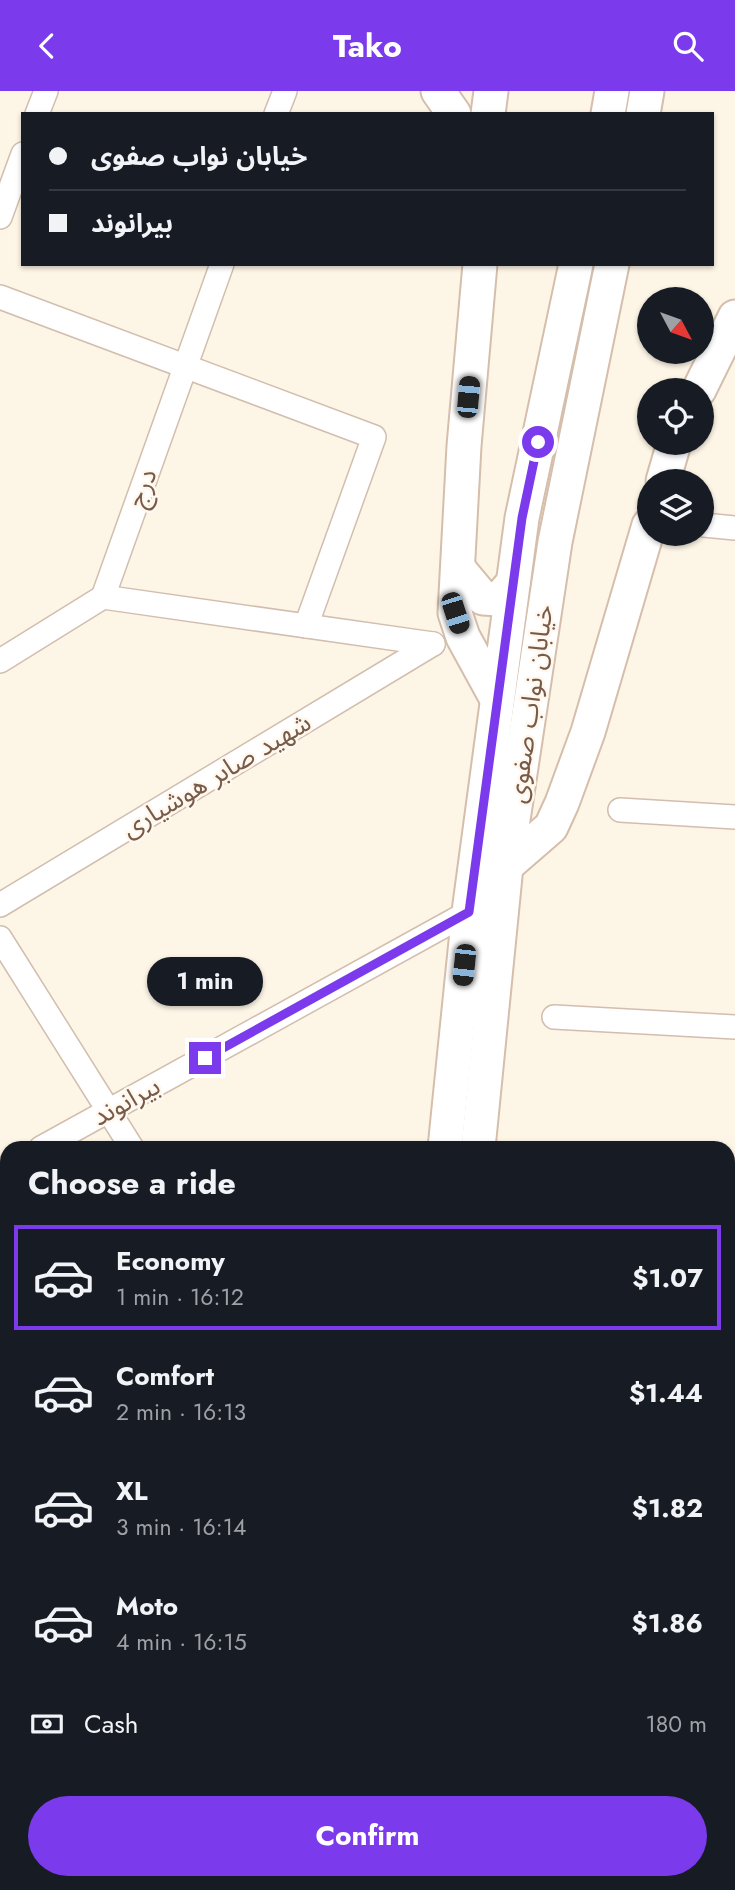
<!DOCTYPE html>
<meta charset="utf-8">
<style>
body{margin:0;font-family:Jost,"Noto Sans Arabic",sans-serif;background:#242831;color:#f1f3f6;height:100vh;display:flex;flex-direction:column;font-size:26px;white-space:nowrap}
*{box-sizing:border-box;margin:0}
p{font-size:23px;color:#9ea1a6}
.icon{flex:none;width:38px;height:38px;fill:none;stroke:currentColor;stroke-width:2;stroke-linecap:round;stroke-linejoin:round}
.map{position:relative;flex:1;overflow:hidden}
.details{position:absolute;left:0px;top:1050px;width:735px;height:749px;display:flex;flex-direction:column;background:#171b24;border-radius:21px 21px 0 0;box-shadow:0 2px 5px #0004}
.details>*{flex:none}
.top-card{position:absolute;left:21px;top:21px;width:693px;height:154px;border-radius:0px;box-shadow:0 2px 5px #0004;display:grid;align-content:center;height:154px;padding:0 28px;background:#171b24}
.needle{width:46px;rotate:131deg}
.fabs{position:absolute;left:637px;top:196px;display:grid;gap:14px}
.fabs a{display:grid;place-items:center;width:77px;height:77px;border-radius:50%;background:#171b24;box-shadow:0 2px 5px #0004;font-size:35px}
.end{position:absolute;width:32px;height:32px;margin:-16px;border:9px solid #7c3aed;background:#fff;box-shadow:0 0 0 4px #fff}
.from{border-radius:50%}
.bubble{position:absolute;height:49px;border-radius:24px;background:#171b24;box-shadow:0 2px 5px #0004;font-size:23px;font-weight:700;line-height:49px;text-align:center}
.car{position:absolute;width:21px;height:42px;margin:-21px -10px;border-radius:9px;box-shadow:0 0 5px 2px #0007;background:linear-gradient(#222 24%,#8ab4d8 0 40%,#222 0 76%,#8ab4d8 0 86%,#222 0)}
.top-card b{display:flex;align-items:center;gap:24px;height:66px;font-size:26px}
.top-card b+b{border-top:2px solid #363941}
.top-card i{width:18px;height:18px;background:#f1f3f6}
ul{padding:0;list-style:none}
li{display:flex;align-items:center;gap:21px;height:105px;margin:0 14px 10px;padding:0 14px;border:4px solid transparent;border-radius:0px}
li div{flex:1}
li b{display:block;font-size:26px}
li em{font-style:normal;font-weight:700}
li.on{border-color:#7c3aed}
li>.icon{width:63px;height:63px;stroke-width:1.5}
h2{padding:0 28px;font-size:32px;line-height:84px}
.pay{display:flex;align-items:center;gap:18px;height:77px;padding:0 28px;font-size:26px}
.pay p{margin-inline-start:auto}
.button{display:flex;gap:14px;margin-top:auto;padding:14px 28px}
.button a{flex:1;height:80px;border-radius:42px;background:#7c3aed;color:#fff;font-size:28px;font-weight:700;line-height:80px;text-align:center}
header{display:flex;justify-content:space-between;align-items:center;height:91px;padding:0 28px;background:#7c3aed;color:#fff;font-size:32px;font-weight:700}
.map>svg:first-child{display:block}
</style>
<header><svg class="icon" aria-label="back" viewBox="0 0 24 24"><path d="M15 5l-7 7 7 7"/></svg>Tako<svg class="icon" aria-label="search" viewBox="0 0 24 24"><circle cx="10" cy="10" r="6"/><path d="M15 15l6 6"/></svg></header>
<div class="map">
<svg width="735" height="1799" viewBox="0 0 735 1799">
<rect width="100%" height="100%" fill="#fdf5e6"/>
<g fill="none" stroke-linecap="round" stroke-linejoin="round">
<g stroke="#d2beae" stroke-width="26">
<g id="minor">
<polyline points="37,23 46,0"/>
<polyline points="276,23 285,0"/>
<polyline points="0,126 23,63"/>
<polyline points="0,206 374,346 306,535"/>
<polyline points="704,434 735,437"/>
<polyline points="103,506 433,553"/>
<polyline points="0,570 103,506 222,173"/>
<polyline points="620,719 735,726"/>
<polyline points="0,814 433,553"/>
<polyline points="0,847 132,1057"/>
<polyline points="554,926 735,936"/>
<polyline points="41,1057 469,821"/>
<polyline points="0,1079 7,1076"/>
<polyline points="728,1148 735,1148"/>
<polyline points="728,1443 735,1385"/>
<polyline points="0,1644 7,1613"/>
<polyline points="215,1799 217,1792"/>
</g>
</g>
<g stroke="#d5beab" stroke-width="37">
<g id="secondary">
<polyline points="438,0 454,23"/>
<polyline points="488,23 491,0"/>
<polyline points="608,23 612,0"/>
<polyline points="643,23 647,0"/>
<polyline points="480,173 464,355 455,522 463,546 497,608"/>
<polyline points="699,299 735,226"/>
<polyline points="663,390 674,352"/>
<polyline points="458,477 483,507 499,508 513,492"/>
<polyline points="506,775 551,736 562,712 588,641 649,434"/>
<polyline points="445,1057 469,821 522,427 576,173"/>
<polyline points="478,1057 506,775 555,451 612,173"/>
<polyline points="0,1567 7,1569"/>
<polyline points="728,1773 735,1776"/>
<polyline points="594,1792 615,1799"/>
<polyline points="364,1799 365,1792"/>
</g>
</g>
<use href="#minor" stroke="#fff" stroke-width="23"/>
<use href="#secondary" stroke="#fff" stroke-width="33"/>
</g>
<g fill="none" stroke-linecap="round" stroke-linejoin="round">
<polyline stroke="#7c3aed" stroke-width="9" points="205,967 469,821 522,427 538,351"/>
</g>
<g text-anchor="middle" stroke-width="5" stroke-linejoin="round" paint-order="stroke">
<g font-size="26" fill="#785a49" stroke="#fff8ee">
<text transform="translate(142 397) rotate(-70)" y="9">درج</text>
<text transform="translate(530 613) rotate(-82)" y="9">خیابان نواب صفوی</text>
<text transform="translate(216 684) rotate(-31)" y="9">شهید صابر هوشیاری</text>
<text transform="translate(126 1010) rotate(-29)" y="9">بیرانوند</text>
</g>
</g>
</svg>
<div class="fabs">
<a><svg class="needle" viewBox="-14 -14 28 28"><path d="M0-13l5 13h-10z" fill="#e53935"/><path d="M0 13l5-13h-10z" fill="#9ea1a6"/></svg></a>
<a><svg class="icon" aria-label="locate" viewBox="0 0 24 24"><circle cx="12" cy="12" r="6"/><path d="M12 2v4M12 18v4M2 12h4M18 12h4"/></svg></a>
<a><svg class="icon" aria-label="layers" viewBox="0 0 24 24"><path d="M12 4l9 5-9 5-9-5zM3 14l9 5 9-5"/></svg></a>
</div>
<i class="end from" style="left:538px;top:351px"></i>
<i class="end" style="left:205px;top:967px"></i>
<div class="bubble" style="left:147px;top:866px;width:116px">1 min</div>
<i class="car" style="left:468px;top:306px;rotate:5deg"></i>
<i class="car" style="left:455px;top:522px;rotate:162deg"></i>
<i class="car" style="left:464px;top:874px;rotate:186deg"></i>
<div class="top-card">
<b><i class="from"></i>خیابان نواب صفوی</b>
<b><i></i>بیرانوند</b>
</div>
<section class="details">
<h2>Choose a ride</h2>
<ul>
<li class="on"><svg class="icon" aria-label="car" viewBox="0 0 24 24"><path d="M5 17H2v-5l4-1 3-4h7l3 4 3 1v5h-3M9 17h6M6 11h13"/><circle cx="7" cy="17" r="2"/><circle cx="17" cy="17" r="2"/></svg><div><b>Economy</b><p>1 min · 16:12</p></div><em>$1.07</em></li>
<li><svg class="icon" aria-label="car" viewBox="0 0 24 24"><path d="M5 17H2v-5l4-1 3-4h7l3 4 3 1v5h-3M9 17h6M6 11h13"/><circle cx="7" cy="17" r="2"/><circle cx="17" cy="17" r="2"/></svg><div><b>Comfort</b><p>2 min · 16:13</p></div><em>$1.44</em></li>
<li><svg class="icon" aria-label="car" viewBox="0 0 24 24"><path d="M5 17H2v-5l4-1 3-4h7l3 4 3 1v5h-3M9 17h6M6 11h13"/><circle cx="7" cy="17" r="2"/><circle cx="17" cy="17" r="2"/></svg><div><b>XL</b><p>3 min · 16:14</p></div><em>$1.82</em></li>
<li><svg class="icon" aria-label="car" viewBox="0 0 24 24"><path d="M5 17H2v-5l4-1 3-4h7l3 4 3 1v5h-3M9 17h6M6 11h13"/><circle cx="7" cy="17" r="2"/><circle cx="17" cy="17" r="2"/></svg><div><b>Moto</b><p>4 min · 16:15</p></div><em>$1.86</em></li>
</ul>
<div class="pay"><svg class="icon" aria-label="cash" viewBox="0 0 24 24"><path d="M3 7h18v10H3z"/><circle cx="12" cy="12" r="2"/></svg>Cash<p>180 m</p></div>
<div class="button"><a>Confirm</a></div>
</section>
</div>
